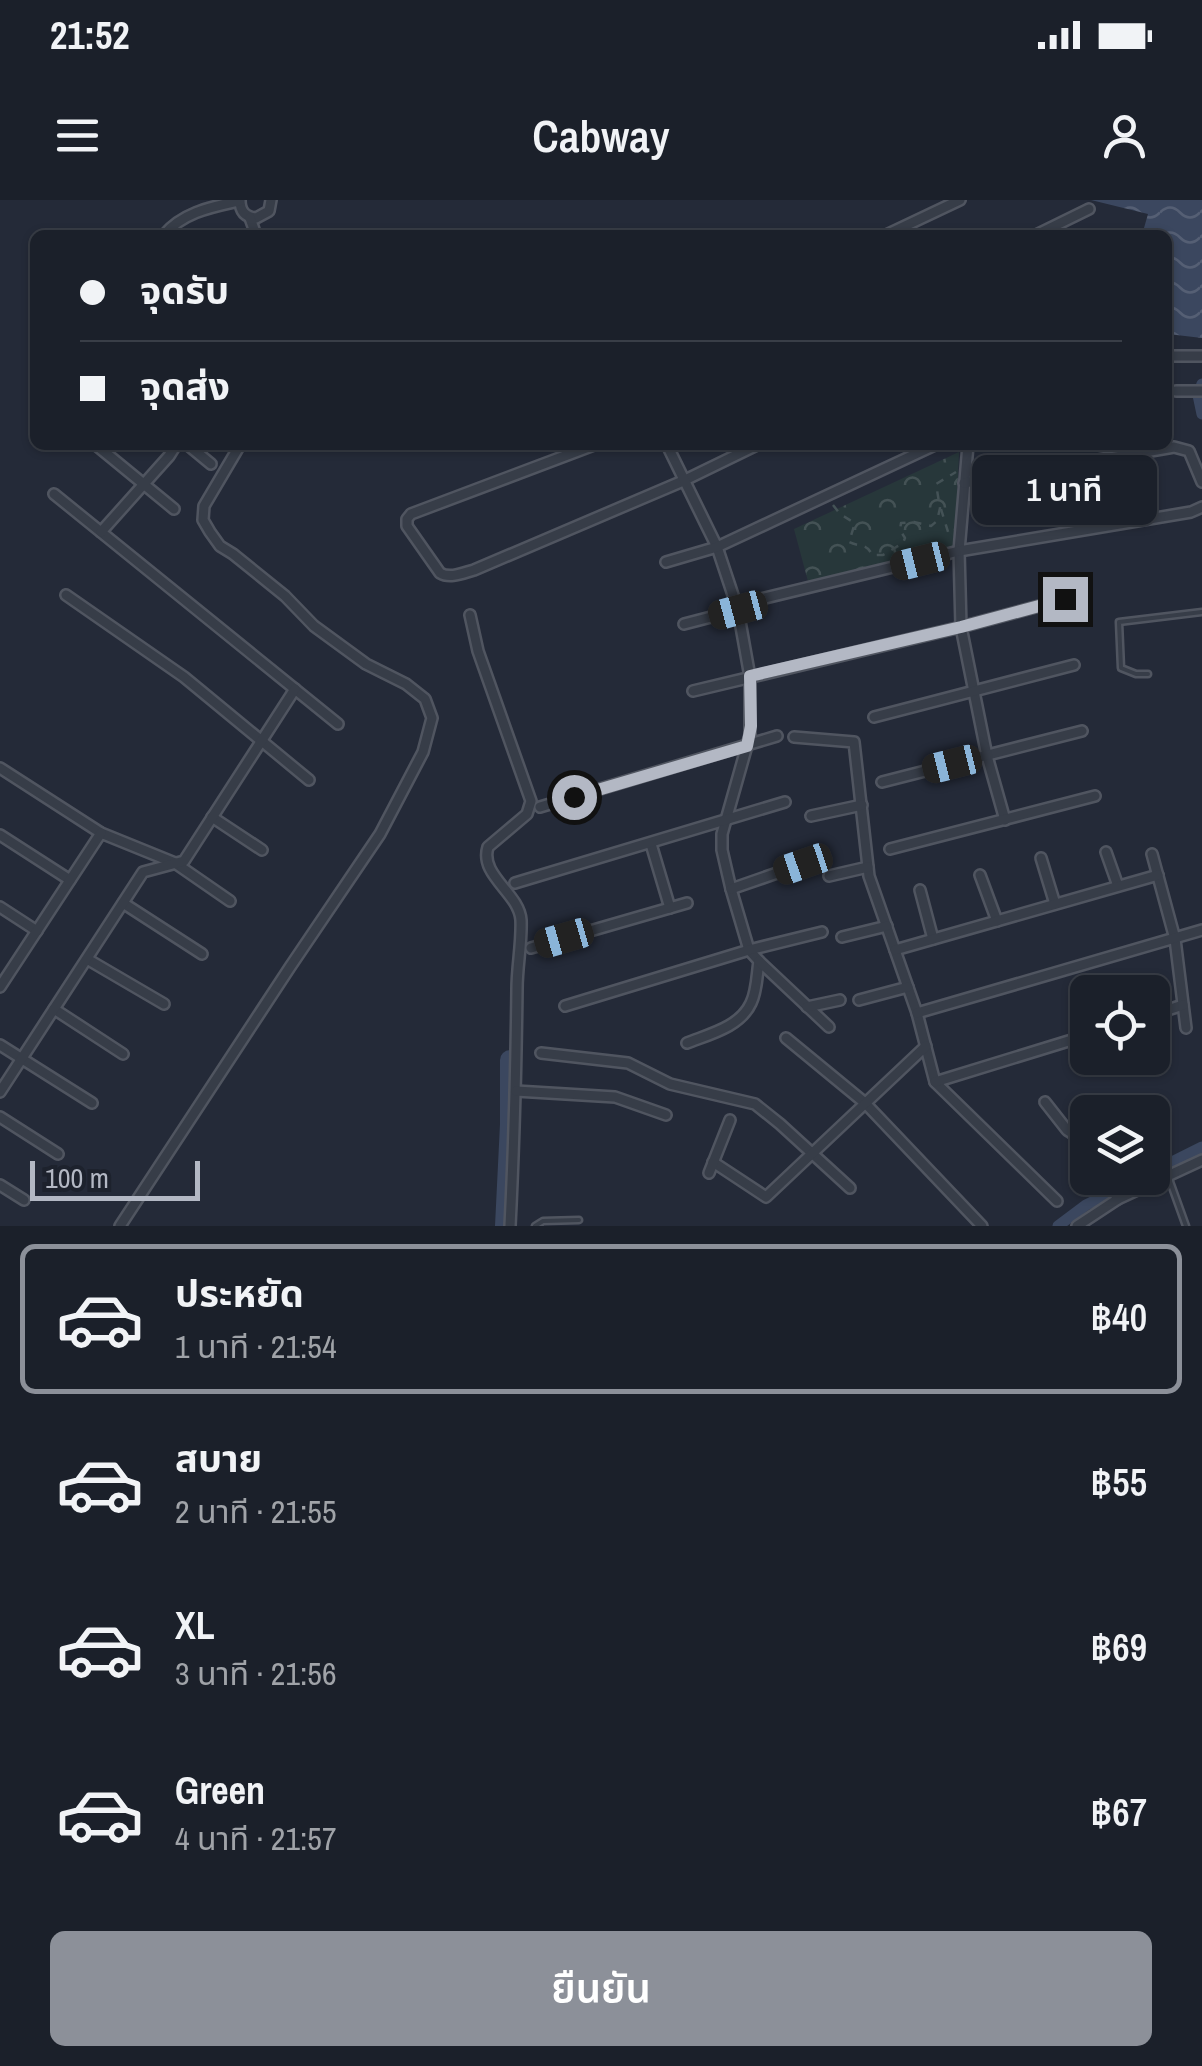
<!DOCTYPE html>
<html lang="th">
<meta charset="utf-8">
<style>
body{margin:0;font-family:"Archivo Narrow","Noto Sans Thai",sans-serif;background:#242832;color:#f1f3f6;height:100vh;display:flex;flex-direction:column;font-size:38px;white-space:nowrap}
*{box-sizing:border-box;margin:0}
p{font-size:32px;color:#a0a3a8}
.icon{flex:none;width:55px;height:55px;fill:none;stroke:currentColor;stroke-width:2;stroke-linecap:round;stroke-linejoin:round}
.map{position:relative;height:1026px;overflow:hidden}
.drawer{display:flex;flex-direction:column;background:#1b202a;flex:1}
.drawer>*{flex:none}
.banner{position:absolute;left:30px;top:30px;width:1142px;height:220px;border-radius:15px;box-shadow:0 2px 8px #0004,0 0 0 2px #393e47;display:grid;align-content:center;height:220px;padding:0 50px;background:#1b202a}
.buttons{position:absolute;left:1070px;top:775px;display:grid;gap:20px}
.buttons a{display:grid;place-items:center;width:100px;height:100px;border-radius:15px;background:#1b202a;box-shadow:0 2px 8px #0004,0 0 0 2px #393e47;font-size:50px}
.scale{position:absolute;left:30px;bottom:25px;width:170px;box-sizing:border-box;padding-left:10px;border:5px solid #b3b8c4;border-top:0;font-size:28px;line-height:35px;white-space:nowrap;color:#b3b8c4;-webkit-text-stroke:8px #1d222d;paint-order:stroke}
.end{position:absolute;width:45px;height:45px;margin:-22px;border:12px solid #b3b8c4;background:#111;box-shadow:0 0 0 5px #111}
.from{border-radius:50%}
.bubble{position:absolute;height:70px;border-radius:15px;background:#1b202a;box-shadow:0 2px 8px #0004,0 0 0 2px #393e47;font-size:32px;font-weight:600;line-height:70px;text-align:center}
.car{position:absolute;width:30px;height:60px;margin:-30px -15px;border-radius:12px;box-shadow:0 0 8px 2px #0007;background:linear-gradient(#222 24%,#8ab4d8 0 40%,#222 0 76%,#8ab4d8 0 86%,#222 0)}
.banner b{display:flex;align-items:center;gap:35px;height:95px;font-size:38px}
.banner b+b{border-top:2px solid #393e47}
.banner i{width:25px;height:25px;background:#f1f3f6}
ul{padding:18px 0 0;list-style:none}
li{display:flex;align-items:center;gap:30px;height:150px;margin:0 20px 15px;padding:0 30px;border:5px solid transparent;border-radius:15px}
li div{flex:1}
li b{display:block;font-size:38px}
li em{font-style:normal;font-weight:600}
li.active{border-color:#8c9099}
li>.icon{width:90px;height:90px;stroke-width:1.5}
.button{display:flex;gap:20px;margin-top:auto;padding:20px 50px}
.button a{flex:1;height:115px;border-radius:15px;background:#8c9099;color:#fff;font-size:40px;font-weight:600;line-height:115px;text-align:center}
.status{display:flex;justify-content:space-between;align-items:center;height:70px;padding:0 50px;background:#1b202a;direction:ltr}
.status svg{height:28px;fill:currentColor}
header{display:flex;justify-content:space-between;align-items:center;height:130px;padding:0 50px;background:#1b202a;font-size:45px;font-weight:600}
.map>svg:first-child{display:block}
</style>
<div class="status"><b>21:52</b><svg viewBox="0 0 49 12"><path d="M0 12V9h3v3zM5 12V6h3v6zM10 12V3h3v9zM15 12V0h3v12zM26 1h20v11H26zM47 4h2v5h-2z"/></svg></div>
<header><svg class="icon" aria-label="menu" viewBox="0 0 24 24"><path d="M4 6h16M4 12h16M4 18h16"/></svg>Cabway<svg class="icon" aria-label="person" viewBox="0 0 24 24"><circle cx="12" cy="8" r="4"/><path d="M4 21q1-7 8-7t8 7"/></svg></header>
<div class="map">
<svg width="1202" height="1026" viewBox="0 0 1202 1026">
<defs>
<pattern id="forest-crowns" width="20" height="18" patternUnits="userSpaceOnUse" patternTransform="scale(2.5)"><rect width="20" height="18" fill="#27373a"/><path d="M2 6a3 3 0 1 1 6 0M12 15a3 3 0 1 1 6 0" fill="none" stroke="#445255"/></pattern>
<pattern id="water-waves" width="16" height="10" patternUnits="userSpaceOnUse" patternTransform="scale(2.5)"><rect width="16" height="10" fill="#3b475f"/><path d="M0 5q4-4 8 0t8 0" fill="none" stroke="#555f74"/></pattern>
</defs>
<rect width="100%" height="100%" fill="#242a38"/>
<polygon fill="url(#forest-crowns)" points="959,252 955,346 809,385 794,329"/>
<polygon fill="url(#water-waves)" points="1091,0 1202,0 1202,138 1168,134 1168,35 1142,35 1148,14"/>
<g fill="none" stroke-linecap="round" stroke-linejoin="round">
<g stroke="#3b475f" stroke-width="11">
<polyline points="1202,184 1198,195 1202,214"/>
<polyline points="1152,972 1202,947"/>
<polyline points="1058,1026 1086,1005 1141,978"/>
</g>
<polyline stroke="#3b475f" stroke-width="20" points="505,1026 510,924 510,860"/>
<g stroke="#505560" stroke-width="9">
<g id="lane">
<polyline points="1148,474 1136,474 1121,468 1119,422 1202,412"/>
<polyline points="1168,976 1186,1026"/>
<polyline points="535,1026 543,1021 579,1020"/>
</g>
</g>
<g stroke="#505560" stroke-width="14">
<g id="street">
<path d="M240,0C240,11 245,17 256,18L269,11L271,0"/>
<polyline points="250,18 256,35"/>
<path d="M164,35C183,12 212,7 239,1"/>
<polyline points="886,35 960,0"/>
<polyline points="1036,35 1089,9"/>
<polyline points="1174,156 1202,156"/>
<polyline points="1176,191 1202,191"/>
<polyline points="96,245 174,309"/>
<polyline points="188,245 211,264"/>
<path d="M594,245L411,314L407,319V326L440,373C450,379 463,373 474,370L683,281L757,245"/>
<path d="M667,245L717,347L738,410L750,477V535L722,634V650L731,689L749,750L759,761C757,774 757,791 751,803C740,827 710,834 687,843"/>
<polyline points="968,245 959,351 961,427 987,556 1005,620"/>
<polyline points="964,283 1174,247 1189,251 1202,282"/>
<polyline points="54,294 338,524"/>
<polyline points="101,332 169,256 176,245"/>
<polyline points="666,362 717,347 935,245"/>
<polyline points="66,395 184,477 309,580"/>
<polyline points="736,405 959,351 1191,312 1202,307"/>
<path d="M470,415L478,451L531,601L527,614L488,647C479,675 519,693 521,720C522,743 517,766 517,789C516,868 514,947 510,1026"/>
<polyline points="684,424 738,410"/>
<polyline points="693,491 961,427 1065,399"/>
<polyline points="874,517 1074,465"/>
<polyline points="794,537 854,542 869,676 917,813 935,882 1057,1001"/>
<polyline points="0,568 101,633 175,663 230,701"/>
<polyline points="882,582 1082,531"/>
<polyline points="540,607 777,536"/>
<polyline points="811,616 862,605"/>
<polyline points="212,617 262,650"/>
<polyline points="0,635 70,680"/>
<polyline points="651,644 670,708"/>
<polyline points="890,649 1095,596"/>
<polyline points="1106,652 1118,686"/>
<polyline points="1152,654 1175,739 1186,828"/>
<polyline points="1041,658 1055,704"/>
<polyline points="980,675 997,721"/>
<polyline points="829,676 868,667"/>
<polyline points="515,683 785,602"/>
<polyline points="731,689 803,664"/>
<polyline points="920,690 933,739"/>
<polyline points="123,703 202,754"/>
<polyline points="0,707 37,731"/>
<polyline points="842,737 887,726"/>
<polyline points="531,748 687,703"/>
<polyline points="895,750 1158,675"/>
<polyline points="87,759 164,804"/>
<polyline points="759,761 829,827"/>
<polyline points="0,787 101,633"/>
<polyline points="859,800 908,787"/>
<polyline points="565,806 749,750 822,732"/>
<polyline points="807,807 840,800"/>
<polyline points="54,809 123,854"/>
<polyline points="917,813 1202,730"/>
<polyline points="1152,815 1183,805"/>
<polyline points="786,838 865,903 982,1026"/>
<polyline points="0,845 92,903"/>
<polyline points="541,853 628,863 670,884 755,904 780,924 850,988"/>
<polyline points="935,882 1088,835"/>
<polyline points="516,891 615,897 666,915"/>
<polyline points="0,892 143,672 184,661 295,489"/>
<polyline points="1045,902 1067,930 1078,937 1088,951"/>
<polyline points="0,917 58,954"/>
<polyline points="713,962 766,997 926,846"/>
<polyline points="709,973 730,920"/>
<polyline points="1105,978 1118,999"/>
<polyline points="0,985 24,1000"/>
<polyline points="120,1026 290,767 380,634 423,552 432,518 425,499 406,484 366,464 314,426 285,396 233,354 220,346 210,332 203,320 204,306 240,245"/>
<polyline points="1077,1026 1118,999 1202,960"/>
</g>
</g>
<g stroke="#445256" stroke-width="2.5" stroke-dasharray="8 8" stroke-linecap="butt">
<path d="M833,305L840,314L853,322L854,326L849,342C859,347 867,343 872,355H883L903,343L905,338L900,330L901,323L914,322L931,326L937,321L940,308L936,284L956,272"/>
<polyline points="941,309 949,335"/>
</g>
<use href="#lane" stroke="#373d48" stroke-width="4"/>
<use href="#street" stroke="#373d48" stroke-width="9"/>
</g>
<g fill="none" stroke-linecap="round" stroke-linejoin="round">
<polyline stroke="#b3b8c4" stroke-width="12" points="574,597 747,546 751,526 750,476 961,427 1065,399"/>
</g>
</svg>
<div class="buttons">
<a><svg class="icon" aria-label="locate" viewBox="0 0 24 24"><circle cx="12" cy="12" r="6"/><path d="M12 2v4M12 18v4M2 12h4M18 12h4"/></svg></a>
<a><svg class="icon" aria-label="layers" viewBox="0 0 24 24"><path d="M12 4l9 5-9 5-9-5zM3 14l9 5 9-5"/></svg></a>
</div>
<div class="scale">100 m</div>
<i class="end from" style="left:574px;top:597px"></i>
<i class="end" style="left:1065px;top:399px"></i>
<div class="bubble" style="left:972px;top:255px;width:185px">1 นาที</div>
<i class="car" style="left:920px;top:361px;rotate:256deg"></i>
<i class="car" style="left:738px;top:410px;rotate:255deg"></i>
<i class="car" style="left:952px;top:564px;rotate:256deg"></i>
<i class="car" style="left:803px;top:664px;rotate:251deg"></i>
<i class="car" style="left:564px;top:738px;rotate:254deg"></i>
<div class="banner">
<b><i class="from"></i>จุดรับ</b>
<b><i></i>จุดส่ง</b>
</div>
</div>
<section class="drawer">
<ul>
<li class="active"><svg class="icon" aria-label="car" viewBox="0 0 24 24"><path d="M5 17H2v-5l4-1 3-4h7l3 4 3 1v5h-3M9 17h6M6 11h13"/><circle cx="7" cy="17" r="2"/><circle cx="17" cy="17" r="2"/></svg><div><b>ประหยัด</b><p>1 นาที · 21:54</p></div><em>฿40</em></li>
<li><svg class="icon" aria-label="car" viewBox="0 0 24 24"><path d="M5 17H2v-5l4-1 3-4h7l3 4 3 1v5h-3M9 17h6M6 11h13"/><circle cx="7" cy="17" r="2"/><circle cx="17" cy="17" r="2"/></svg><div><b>สบาย</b><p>2 นาที · 21:55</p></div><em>฿55</em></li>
<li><svg class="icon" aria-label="car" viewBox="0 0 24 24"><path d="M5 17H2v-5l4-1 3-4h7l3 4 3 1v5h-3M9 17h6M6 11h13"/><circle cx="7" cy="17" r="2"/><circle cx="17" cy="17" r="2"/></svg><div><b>XL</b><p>3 นาที · 21:56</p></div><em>฿69</em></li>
<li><svg class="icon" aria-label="car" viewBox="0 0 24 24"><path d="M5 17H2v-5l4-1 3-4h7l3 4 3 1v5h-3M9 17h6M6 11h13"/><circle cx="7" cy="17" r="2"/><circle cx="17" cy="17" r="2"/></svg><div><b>Green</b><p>4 นาที · 21:57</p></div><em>฿67</em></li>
</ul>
<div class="button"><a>ยืนยัน</a></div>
</section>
